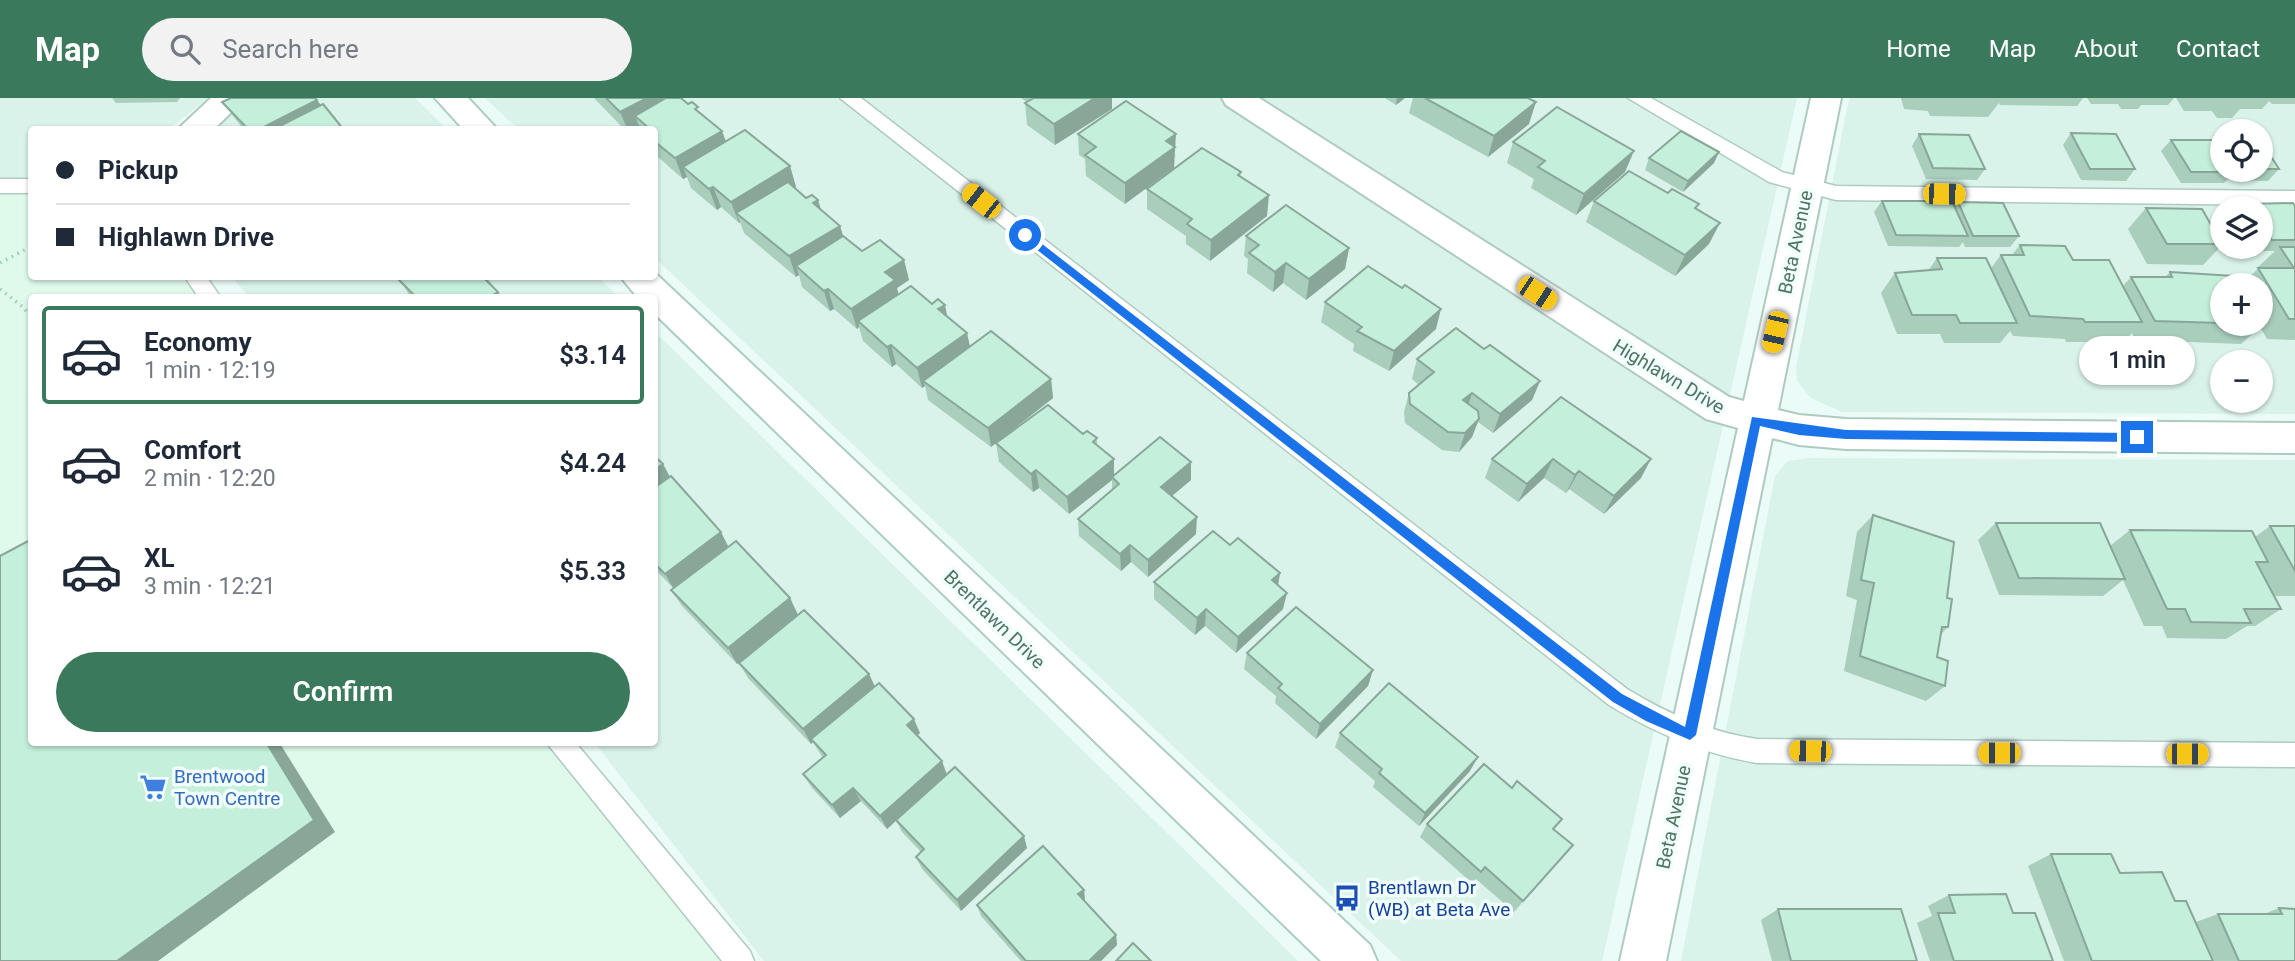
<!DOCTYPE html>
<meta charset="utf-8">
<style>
body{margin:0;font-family:Roboto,sans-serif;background:#f2f2f3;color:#1f2937;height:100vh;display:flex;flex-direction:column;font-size:26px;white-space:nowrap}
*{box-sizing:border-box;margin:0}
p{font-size:23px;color:#747a83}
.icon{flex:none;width:38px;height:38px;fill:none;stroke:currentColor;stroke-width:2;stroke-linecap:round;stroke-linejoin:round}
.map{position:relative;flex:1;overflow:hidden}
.sheet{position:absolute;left:28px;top:196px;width:630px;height:452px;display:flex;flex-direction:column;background:#fff;border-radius:7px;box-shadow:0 2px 5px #0004}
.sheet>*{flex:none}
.hud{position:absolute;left:28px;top:28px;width:630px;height:154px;border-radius:7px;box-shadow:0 2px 5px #0004;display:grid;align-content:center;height:154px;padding:0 28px;background:#fff}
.controls{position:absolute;left:2210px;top:21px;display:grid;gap:14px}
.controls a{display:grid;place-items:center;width:63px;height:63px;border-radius:50%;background:#fff;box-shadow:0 2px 5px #0004;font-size:35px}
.end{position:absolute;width:32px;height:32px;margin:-16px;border:9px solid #1a73e8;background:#fff;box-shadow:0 0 0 4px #fff}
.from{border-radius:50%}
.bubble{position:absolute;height:49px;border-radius:24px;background:#fff;box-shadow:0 2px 5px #0004;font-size:23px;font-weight:600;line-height:49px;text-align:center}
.car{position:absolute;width:21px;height:42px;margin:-21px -10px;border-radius:9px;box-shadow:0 0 5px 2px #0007;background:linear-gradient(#f5c518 24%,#345 0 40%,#f5c518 0 76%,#345 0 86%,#f5c518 0)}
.hud b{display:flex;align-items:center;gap:24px;height:66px;font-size:26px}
.hud b+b{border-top:2px solid #e0e1e3}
.hud i{width:18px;height:18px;background:#1f2937}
ul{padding:12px 0 0;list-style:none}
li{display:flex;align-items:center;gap:21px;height:98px;margin:0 14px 10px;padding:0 14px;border:4px solid transparent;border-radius:7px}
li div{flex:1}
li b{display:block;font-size:26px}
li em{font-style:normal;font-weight:600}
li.on{border-color:#3a795c}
li>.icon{width:63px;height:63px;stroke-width:1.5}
.primary-button{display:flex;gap:14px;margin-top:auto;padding:14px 28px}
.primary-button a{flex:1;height:80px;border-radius:42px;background:#3a795c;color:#fff;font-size:28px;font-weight:600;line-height:80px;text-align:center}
header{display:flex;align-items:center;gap:42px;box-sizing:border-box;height:98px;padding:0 35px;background:#3a795c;color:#fff}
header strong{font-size:33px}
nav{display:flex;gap:38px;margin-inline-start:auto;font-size:24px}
.search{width:490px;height:63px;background:#f2f2f3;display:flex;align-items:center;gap:18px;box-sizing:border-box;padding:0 24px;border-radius:38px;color:#747a83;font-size:26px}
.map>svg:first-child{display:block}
</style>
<header>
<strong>Map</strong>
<div class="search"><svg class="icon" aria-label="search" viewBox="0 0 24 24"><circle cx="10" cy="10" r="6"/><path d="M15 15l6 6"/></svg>Search here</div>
<nav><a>Home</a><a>Map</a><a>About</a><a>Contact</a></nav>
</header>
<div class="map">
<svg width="2295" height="863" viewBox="0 0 2295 863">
<rect width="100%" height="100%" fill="#ebfbf7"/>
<g fill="#d9f2ea" fill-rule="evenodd">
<polygon points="0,0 208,0 169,31 32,32 31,88 0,88"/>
<polygon points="252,0 415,0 447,31 214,32"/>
<polygon points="485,0 1797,0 1602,863 1401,863 655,160 654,32 518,31"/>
<path d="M1849,0H2295V316L1842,314L1811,300L1797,283L1796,270ZM2222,33H2261V72H2222ZM2222,110H2261V149H2222ZM2222,187H2261V226H2222ZM2222,264H2261V303H2222Z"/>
<polygon points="232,179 598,179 619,199 249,199"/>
<polygon points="655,234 1298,863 764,863 594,644 654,644"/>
<polygon points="1810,360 2295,362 2295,863 1681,863 1775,378 1788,363"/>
</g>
<polygon fill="#dffaeb" points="0,88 31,88 32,178 181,179 198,199 32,200 32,644 562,644 742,863 0,863"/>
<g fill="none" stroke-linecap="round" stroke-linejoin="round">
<g stroke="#aecbbf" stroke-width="3">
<g id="lane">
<path d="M840,0H861L1627,591C1668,616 1709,634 1757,641L2295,645V669L1757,665C1703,656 1655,635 1609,607Z"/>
<polygon points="1628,0 1651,0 1782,74 1836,88 2295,93 2295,107 1836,102 1769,84"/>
<rect x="0" y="81" width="32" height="14"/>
<polygon points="184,178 206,178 221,200 199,200"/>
<polygon points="546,644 575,644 750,853 754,863 722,863"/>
</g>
</g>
<g stroke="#aecbbf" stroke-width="4">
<g id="street">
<polygon points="211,0 246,0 213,32 177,32"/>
<polygon points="1222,0 1259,0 1729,299 1744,303 1811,0 1841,0 1778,312 1799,317 1846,321 2295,325 2295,355 1846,351 1799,347 1772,340 1666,863 1620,863 1738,330 1706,321 1226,7"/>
</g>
</g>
<g stroke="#adcdc0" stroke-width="4">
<g id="secondary">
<polygon points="435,0 468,0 498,32 464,32"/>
<polygon points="654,174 1370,847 1377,863 1321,863 654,215 654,200 638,200 620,178 654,178"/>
</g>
</g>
<g stroke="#a7d4bf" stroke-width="3.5" stroke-dasharray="2 4.5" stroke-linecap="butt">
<polyline points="0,165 32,148"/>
<polyline points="0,191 23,209 32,221"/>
</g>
<use href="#lane" fill="#fff" fill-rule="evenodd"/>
<use href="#street" fill="#fff" fill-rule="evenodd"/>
<use href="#secondary" fill="#fff" fill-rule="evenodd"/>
</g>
<g fill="#a9cebc">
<polygon points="112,0 180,0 177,4 116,5"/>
<polygon points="594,0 681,0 701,15 726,43 790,68 796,89 795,90 806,100 818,102 821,111 840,128 843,138 862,153 904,162 909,182 897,190 898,196 947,218 967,235 970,248 1051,281 1053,300 991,349 928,302 925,288 922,290 896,266 892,269 863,243 859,229 857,231 834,211 830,213 802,189 799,177 796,179 744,135 740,124 739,125 721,109 717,112 691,90 687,79 683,81 658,59 654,50 654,32 641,32 640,30 637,32 625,32"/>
<polygon points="1021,0 1112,0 1112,11 1055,47 1027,27 1025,5 1027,4"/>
<polygon points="1385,0 1405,0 1396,7"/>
<polygon points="1413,0 1528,0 1529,26 1488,59 1409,15"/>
<polygon points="1901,0 2083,0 2077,8 2000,7 1999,5 1988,19 1930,18 1928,13 1904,11"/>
<polygon points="2087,0 2174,0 2168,7 2141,7 2138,11 2121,11 2118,6 2091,6"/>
<polygon points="2176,0 2295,0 2295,6 2272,6 2269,3 2262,11 2240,11 2232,20 2217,20 2212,13 2184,13"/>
<polygon points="317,2 321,7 344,32 244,32 222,4"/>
<polygon points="2071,35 2135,71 2126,83 2081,82 2063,47"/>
<polygon points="1078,36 1176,57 1125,106 1086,78 1085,61 1079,57"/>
<polygon points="1919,36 1985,71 1977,82 1926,81 1912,48"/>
<polygon points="2215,38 2222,38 2222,72 2261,72 2261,43 2279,71 2268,83 2227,82 2224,85 2181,85 2161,53 2171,42 2212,42"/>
<polygon points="1513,44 1625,74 1576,117 1531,90 1534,81 1507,65"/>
<polygon points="1649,60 1714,65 1683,94 1645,72"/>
<polygon points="1241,74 1240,79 1267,118 1210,163 1186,146 1186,138 1147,111 1147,91"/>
<polygon points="1594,103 1696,111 1709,146 1675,178 1586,124"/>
<polygon points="1882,103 1954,109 1958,104 2019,138 2010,149 1965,149 1963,144 1959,149 1888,148 1874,114"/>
<polygon points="2248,106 2295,108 2295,242 2267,241 2260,229 2241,246 2136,242 2132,235 2123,244 2066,244 2065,241 2013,238 2010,233 2000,245 1944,245 1940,236 1897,236 1881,195 1895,175 1928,173 1937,160 1991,170 2001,157 2012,157 2020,147 2073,162 2123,188 2131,179 2165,179 2170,174 2222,187 2222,226 2261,226 2261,187 2240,187 2259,170 2258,169 2275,153 2260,153 2258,149 2261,149 2261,110 2244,110"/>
<polygon points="2146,110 2222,147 2203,167 2147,166 2128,131"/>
<polygon points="1246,138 1349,150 1345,171 1306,202 1283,185 1273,194 1247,175 1248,161 1244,158"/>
<polygon points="397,178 486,178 501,200 409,200 410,198"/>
<polygon points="1325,204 1436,231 1389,273 1353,253 1354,246 1321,224"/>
<polygon points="1484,251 1540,283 1532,302 1493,335 1478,324 1472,339 1459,354 1442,352 1405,325 1404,314 1409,295 1419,287 1412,281 1417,261"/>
<polygon points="1561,299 1641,380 1604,416 1569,391 1566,395 1544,380 1518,404 1485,380 1492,361"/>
<polygon points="1083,336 1097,340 1097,347 1114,361 1114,377 1191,382 1172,398 1196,436 1148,479 1131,464 1121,473 1079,438 1078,421 1112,392 1112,382 1069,416 1039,390 1033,394 999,364 996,345"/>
<polygon points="654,358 663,366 670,379 728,448 790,500 798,517 737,566 682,508 671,492 673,490 654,470"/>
<polygon points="1873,417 1947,500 1948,529 1941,536 1937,559 1945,588 1926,603 1844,573 1857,502 1846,498 1857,434"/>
<polygon points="1996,425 2110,448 2130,432 2255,439 2270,428 2295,428 2295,498 2274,498 2281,511 2255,528 2247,528 2226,541 2167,540 2162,528 2144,528 2123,482 2103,498 1999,497 1978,442"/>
<polygon points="1230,447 1280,475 1278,488 1283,511 1236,555 1205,528 1195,537 1154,501 1154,484"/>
<polygon points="1247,555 1373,572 1368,588 1316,641 1275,605 1276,598 1244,571"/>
<polygon points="739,565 869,576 875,589 920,635 917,638 947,676 1027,750 961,813 922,771 916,759 921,754 902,734 896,722 887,731 861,703 840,720 812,690 803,676 823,660 813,644 811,646 748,580"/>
<polygon points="1340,635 1470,673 1419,728 1373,689 1375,683 1335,649"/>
<polygon points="1512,690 1562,721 1554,731 1573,747 1514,814 1476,781 1472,785 1420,739 1427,726"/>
<polygon points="2051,756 2120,775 2175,803 2196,824 2218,816 2264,816 2279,810 2295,811 2295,863 2064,863 2028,768"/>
<polygon points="1084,792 1085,803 1116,837 1117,847 1101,863 1021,863 981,818 977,807"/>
<polygon points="1949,797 2013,815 2053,863 1930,863 1917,825 1932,818 1928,808"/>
<polygon points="1778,811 1917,863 1772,863 1761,822"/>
</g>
<g fill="#89a799">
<polygon points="647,0 679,0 635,18 640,30 637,32 628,32 620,14"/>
<polygon points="1095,0 1112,0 1112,11 1055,47 1054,26"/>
<polygon points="1397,0 1405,0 1396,7"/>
<polygon points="317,2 331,23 315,32 258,32"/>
<polygon points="1536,4 1529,26 1488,59 1494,38"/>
<polygon points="722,33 730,54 683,69 687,79 683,81 675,60"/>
<polygon points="1176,36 1174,70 1125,106 1125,85 1166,43"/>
<polygon points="1634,53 1625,74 1576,117 1584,96"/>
<polygon points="1719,54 1714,65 1683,94 1688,83"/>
<polygon points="790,68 796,89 744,121 736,115 740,124 739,125 731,104"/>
<polygon points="713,89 721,109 717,112 709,91"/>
<polygon points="1269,97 1267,118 1210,163 1211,142"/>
<polygon points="818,102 824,123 813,105"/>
<polygon points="1720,125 1709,146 1675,178 1685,157"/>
<polygon points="840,128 846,148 796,168 799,177 796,179 789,158"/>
<polygon points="1349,150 1345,171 1306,202 1309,181"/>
<polygon points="904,162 909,182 897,190 900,202 858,223 859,229 857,231 851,211 885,174"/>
<polygon points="1286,165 1283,185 1273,194 1275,174"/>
<polygon points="828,191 834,211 830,213 824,193"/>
<polygon points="498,194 501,200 488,200"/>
<polygon points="945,207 949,227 938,211"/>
<polygon points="1441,211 1436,231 1389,273 1394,253"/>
<polygon points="967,235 971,255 923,283 925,288 922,290 917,270"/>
<polygon points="891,247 896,266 892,269 887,249"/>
<polygon points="1051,281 1053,300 991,349 988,330"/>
<polygon points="1540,283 1532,302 1493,335 1500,316"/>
<polygon points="1472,295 1466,314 1463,302"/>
<polygon points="1479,321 1472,339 1459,354 1465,335"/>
<polygon points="1114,361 1114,380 1112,379 1112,382 1069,416 1067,399"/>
<polygon points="1553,361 1544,380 1518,404 1527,386"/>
<polygon points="1651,361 1641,380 1604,416 1614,398"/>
<polygon points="1191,364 1191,382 1161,407 1161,389"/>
<polygon points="663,366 673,385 654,397 654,372"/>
<polygon points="1036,372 1039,390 1033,394 1031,376"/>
<polygon points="1579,373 1569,391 1566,395 1575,377"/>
<polygon points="1197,419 1196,436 1148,479 1148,462"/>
<polygon points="721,434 730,452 675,493 665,476"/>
<polygon points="1130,447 1131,464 1121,473 1120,456"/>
<polygon points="1280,475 1277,492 1272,482"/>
<polygon points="1287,495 1283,511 1236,555 1238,539"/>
<polygon points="790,500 798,517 737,566 728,550"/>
<polygon points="1206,511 1205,528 1195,537 1197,520"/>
<polygon points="1373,572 1368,588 1316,641 1320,626"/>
<polygon points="869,576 876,591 811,641 813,644 811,646 803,631"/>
<polygon points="914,621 920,635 912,642 907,627"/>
<polygon points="266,644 279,644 335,734 158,863 117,863"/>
<polygon points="1478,659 1470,673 1419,728 1425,715"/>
<polygon points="942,663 947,677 887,731 880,718"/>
<polygon points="853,690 861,703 840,720 832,707"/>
<polygon points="1024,738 1027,750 961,813 957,802"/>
<polygon points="1084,792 1085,803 1080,808 1078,796"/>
<polygon points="1116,837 1117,847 1101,863 1089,863"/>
</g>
<g fill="#c4efdb" stroke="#89a799" stroke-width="2">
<polygon points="231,0 315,0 317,2 258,32 249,32 222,4"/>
<polygon points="606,0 647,0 620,14"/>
<polygon points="666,0 681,0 688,6 692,4 698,9 695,11 722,33 675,60 654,43 654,32 651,32 635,18"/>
<polygon points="1034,0 1095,0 1054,26 1025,5"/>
<polygon points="1425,0 1528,0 1536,4 1494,38"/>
<polygon points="1126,3 1176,36 1166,43 1175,49 1125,85 1085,57 1096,49 1078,36"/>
<polygon points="323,6 344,32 272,32"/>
<polygon points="1557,9 1634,53 1584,96 1538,69 1545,63 1513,44"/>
<polygon points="745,32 790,68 731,104 713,89 709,91 683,69"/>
<polygon points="1681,33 1719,54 1688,83 1649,60"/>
<polygon points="2071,35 2116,36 2135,71 2090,71"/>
<polygon points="1919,36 1969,37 1985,71 1933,70"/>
<polygon points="2215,38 2222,38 2222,50"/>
<polygon points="2171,42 2213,42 2222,56 2222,72 2233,72 2234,74 2191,74"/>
<polygon points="2261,43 2279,71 2261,71"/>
<polygon points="1202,50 1241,74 1238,77 1269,97 1211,142 1187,126 1192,121 1147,91"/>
<polygon points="1629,73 1668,95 1672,91 1699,106 1695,110 1720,125 1685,157 1594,103"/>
<polygon points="788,84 806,100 812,97 818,102 813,105 840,128 789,158 736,115"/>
<polygon points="1882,103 1952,103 1968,138 1896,137"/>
<polygon points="1958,104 2003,105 2019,138 1973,138"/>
<polygon points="2293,105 2295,108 2295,142 2272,142 2261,126 2261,110 2251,110 2248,106"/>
<polygon points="1286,107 1349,150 1309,181 1286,165 1275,174 1249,155 1259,147 1246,138"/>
<polygon points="2146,110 2202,111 2222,146 2167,146"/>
<polygon points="843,138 862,153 880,142 904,162 885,174 895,182 851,211 828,191 824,193 796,168"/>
<polygon points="2020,147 2065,148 2073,162 2109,162 2142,224 2085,224 2083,221 2030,218 2001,157 2024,157"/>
<polygon points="2280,149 2295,149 2295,221 2289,221 2258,170 2294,170"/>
<polygon points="1937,160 1986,160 2017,225 1960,225 1956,217 1912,217 1895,175 1942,171"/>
<polygon points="1368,168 1402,190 1405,187 1441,211 1394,253 1357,233 1362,229 1325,204"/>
<polygon points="2170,174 2234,178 2240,187 2222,187 2222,225 2155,223 2131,179 2172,179"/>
<polygon points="400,178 482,178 498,194 488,200 409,200 409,199 413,196 397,180"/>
<polygon points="911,188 932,206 938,201 945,207 938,211 967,235 917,270 891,247 887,249 858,223"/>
<polygon points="1456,230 1484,251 1490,247 1540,283 1500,316 1472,295 1463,302 1478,313 1479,321 1465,335 1448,334 1410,306 1409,295 1434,274 1417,261"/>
<polygon points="991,233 1051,281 988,330 923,283"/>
<polygon points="1561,299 1651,361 1614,398 1579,373 1575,377 1553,361 1527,386 1492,361"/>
<polygon points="1048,307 1083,336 1087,333 1097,340 1093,344 1114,361 1067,399 1036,372 1031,376 996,345"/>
<polygon points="1160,339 1191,364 1161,389 1197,419 1148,462 1130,447 1120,456 1078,421 1119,386 1112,379"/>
<polygon points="654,358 663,366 654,372"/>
<polygon points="671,378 721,434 665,476 654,465 654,390"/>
<polygon points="1873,417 1954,444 1947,500 1952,501 1948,529 1942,529 1937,559 1948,563 1945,588 1860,558 1874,485 1861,482"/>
<polygon points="1996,425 2100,425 2125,481 2019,480"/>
<polygon points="2270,428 2295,428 2295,473"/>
<polygon points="2130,432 2252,433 2268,464 2256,464 2281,511 2244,511 2251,525 2191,524 2185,511 2167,511"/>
<polygon points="1213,433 1230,447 1238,440 1280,475 1272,482 1287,495 1238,539 1206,511 1197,520 1154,484"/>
<polygon points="32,441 32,644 266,644 314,722 117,863 0,863 0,458"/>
<polygon points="736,443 790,500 728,550 671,492"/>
<polygon points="1296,509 1373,572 1320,626 1278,590 1282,586 1247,555"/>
<polygon points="804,512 869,576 803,631 739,565"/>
<polygon points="879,585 914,621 907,627 942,663 880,718 853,690 832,707 803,676 826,657 811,641"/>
<polygon points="1389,585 1478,659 1425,715 1379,675 1382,671 1340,635"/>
<polygon points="1484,666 1512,690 1517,683 1562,721 1553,731 1573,747 1523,803 1485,769 1481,774 1427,726"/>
<polygon points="955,669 1024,738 957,802 916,759 924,751 896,722"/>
<polygon points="1043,748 1084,792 1078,796 1116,837 1089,863 1026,863 977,807"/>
<polygon points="2051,756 2111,756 2120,775 2162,774 2175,803 2186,803 2213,863 2092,863"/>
<polygon points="2006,796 2013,815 2035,815 2053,863 1954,863 1938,815 1955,815 1949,797"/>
<polygon points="2279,810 2295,811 2295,863 2239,863 2218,816 2282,816"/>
<polygon points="1778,811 1901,811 1917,863 1791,863"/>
<polygon points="1133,845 1151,863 1116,863"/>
</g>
<polygon fill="#1a73e8" points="1022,135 1028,135 1622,596 1685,629 1752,319 1846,332 2137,335 2142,339 2137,344 1846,341 1799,337 1760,328 1696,637 1690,642 1646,623 1613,604 1022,140"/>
<defs>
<g id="supermarket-bare" transform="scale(2.1)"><path d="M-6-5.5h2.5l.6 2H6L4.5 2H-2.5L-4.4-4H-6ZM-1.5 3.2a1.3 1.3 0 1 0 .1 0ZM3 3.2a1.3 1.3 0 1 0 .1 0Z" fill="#3f7fe0" stroke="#f1fefb" stroke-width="2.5" paint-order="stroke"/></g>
<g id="bus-bare" transform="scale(2.1)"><path d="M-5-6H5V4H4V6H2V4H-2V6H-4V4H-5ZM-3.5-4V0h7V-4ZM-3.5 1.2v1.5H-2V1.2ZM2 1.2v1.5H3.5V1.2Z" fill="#1a4fb4" stroke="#f1fefb" stroke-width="2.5" paint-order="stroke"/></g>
</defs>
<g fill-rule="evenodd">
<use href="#supermarket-bare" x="153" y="689"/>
<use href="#bus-bare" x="1347" y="800"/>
</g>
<g text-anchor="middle" stroke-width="7" stroke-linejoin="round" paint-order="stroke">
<g font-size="19" fill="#4f7562" stroke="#f1fefb">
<text transform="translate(1795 144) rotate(-78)" y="7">Beta Avenue</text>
<text transform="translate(1669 278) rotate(31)" y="7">Highlawn Drive</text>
<text transform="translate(995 521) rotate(44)" y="7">Brentlawn Drive</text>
<text transform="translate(1673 719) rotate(-78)" y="7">Beta Avenue</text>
</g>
<g font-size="19" fill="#366cbe" stroke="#f1fefb" text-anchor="start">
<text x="174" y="685">Brentwood<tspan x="174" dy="22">Town Centre</tspan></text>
</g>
<g font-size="19" fill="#164399" stroke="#f1fefb" text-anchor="start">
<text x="1368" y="796">Brentlawn Dr<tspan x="1368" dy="22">(WB) at Beta Ave</tspan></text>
</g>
</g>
</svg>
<div class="controls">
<a><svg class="icon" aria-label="locate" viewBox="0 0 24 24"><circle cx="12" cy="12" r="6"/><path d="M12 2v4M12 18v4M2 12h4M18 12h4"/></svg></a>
<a><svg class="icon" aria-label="layers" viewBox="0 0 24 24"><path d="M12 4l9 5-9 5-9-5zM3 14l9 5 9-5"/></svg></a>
<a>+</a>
<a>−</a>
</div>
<i class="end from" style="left:1025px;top:137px"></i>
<i class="end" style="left:2137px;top:339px"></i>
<div class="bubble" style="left:2079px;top:238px;width:116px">1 min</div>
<i class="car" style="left:1944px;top:96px;rotate:91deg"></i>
<i class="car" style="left:981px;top:103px;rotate:308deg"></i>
<i class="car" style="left:1537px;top:195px;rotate:123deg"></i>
<i class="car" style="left:1775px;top:234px;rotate:193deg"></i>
<i class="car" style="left:1810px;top:653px;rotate:271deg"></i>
<i class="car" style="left:1999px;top:655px;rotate:270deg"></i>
<i class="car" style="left:2187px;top:656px;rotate:90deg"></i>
<div class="hud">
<b><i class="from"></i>Pickup</b>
<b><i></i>Highlawn Drive</b>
</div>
<section class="sheet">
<ul>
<li class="on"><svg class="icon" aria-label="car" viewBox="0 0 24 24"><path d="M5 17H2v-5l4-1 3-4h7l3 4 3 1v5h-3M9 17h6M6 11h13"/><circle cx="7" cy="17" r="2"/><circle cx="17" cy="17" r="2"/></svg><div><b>Economy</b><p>1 min · 12:19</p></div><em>$3.14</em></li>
<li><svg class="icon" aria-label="car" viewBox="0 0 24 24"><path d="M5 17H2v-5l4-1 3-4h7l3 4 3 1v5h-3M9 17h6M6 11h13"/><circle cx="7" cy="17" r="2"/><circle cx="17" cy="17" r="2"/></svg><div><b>Comfort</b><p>2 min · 12:20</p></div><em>$4.24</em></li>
<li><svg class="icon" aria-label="car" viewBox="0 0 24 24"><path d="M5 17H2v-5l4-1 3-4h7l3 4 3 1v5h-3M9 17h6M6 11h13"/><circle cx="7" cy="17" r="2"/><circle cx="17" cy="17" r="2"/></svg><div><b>XL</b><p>3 min · 12:21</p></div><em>$5.33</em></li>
</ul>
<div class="primary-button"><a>Confirm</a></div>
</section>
</div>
